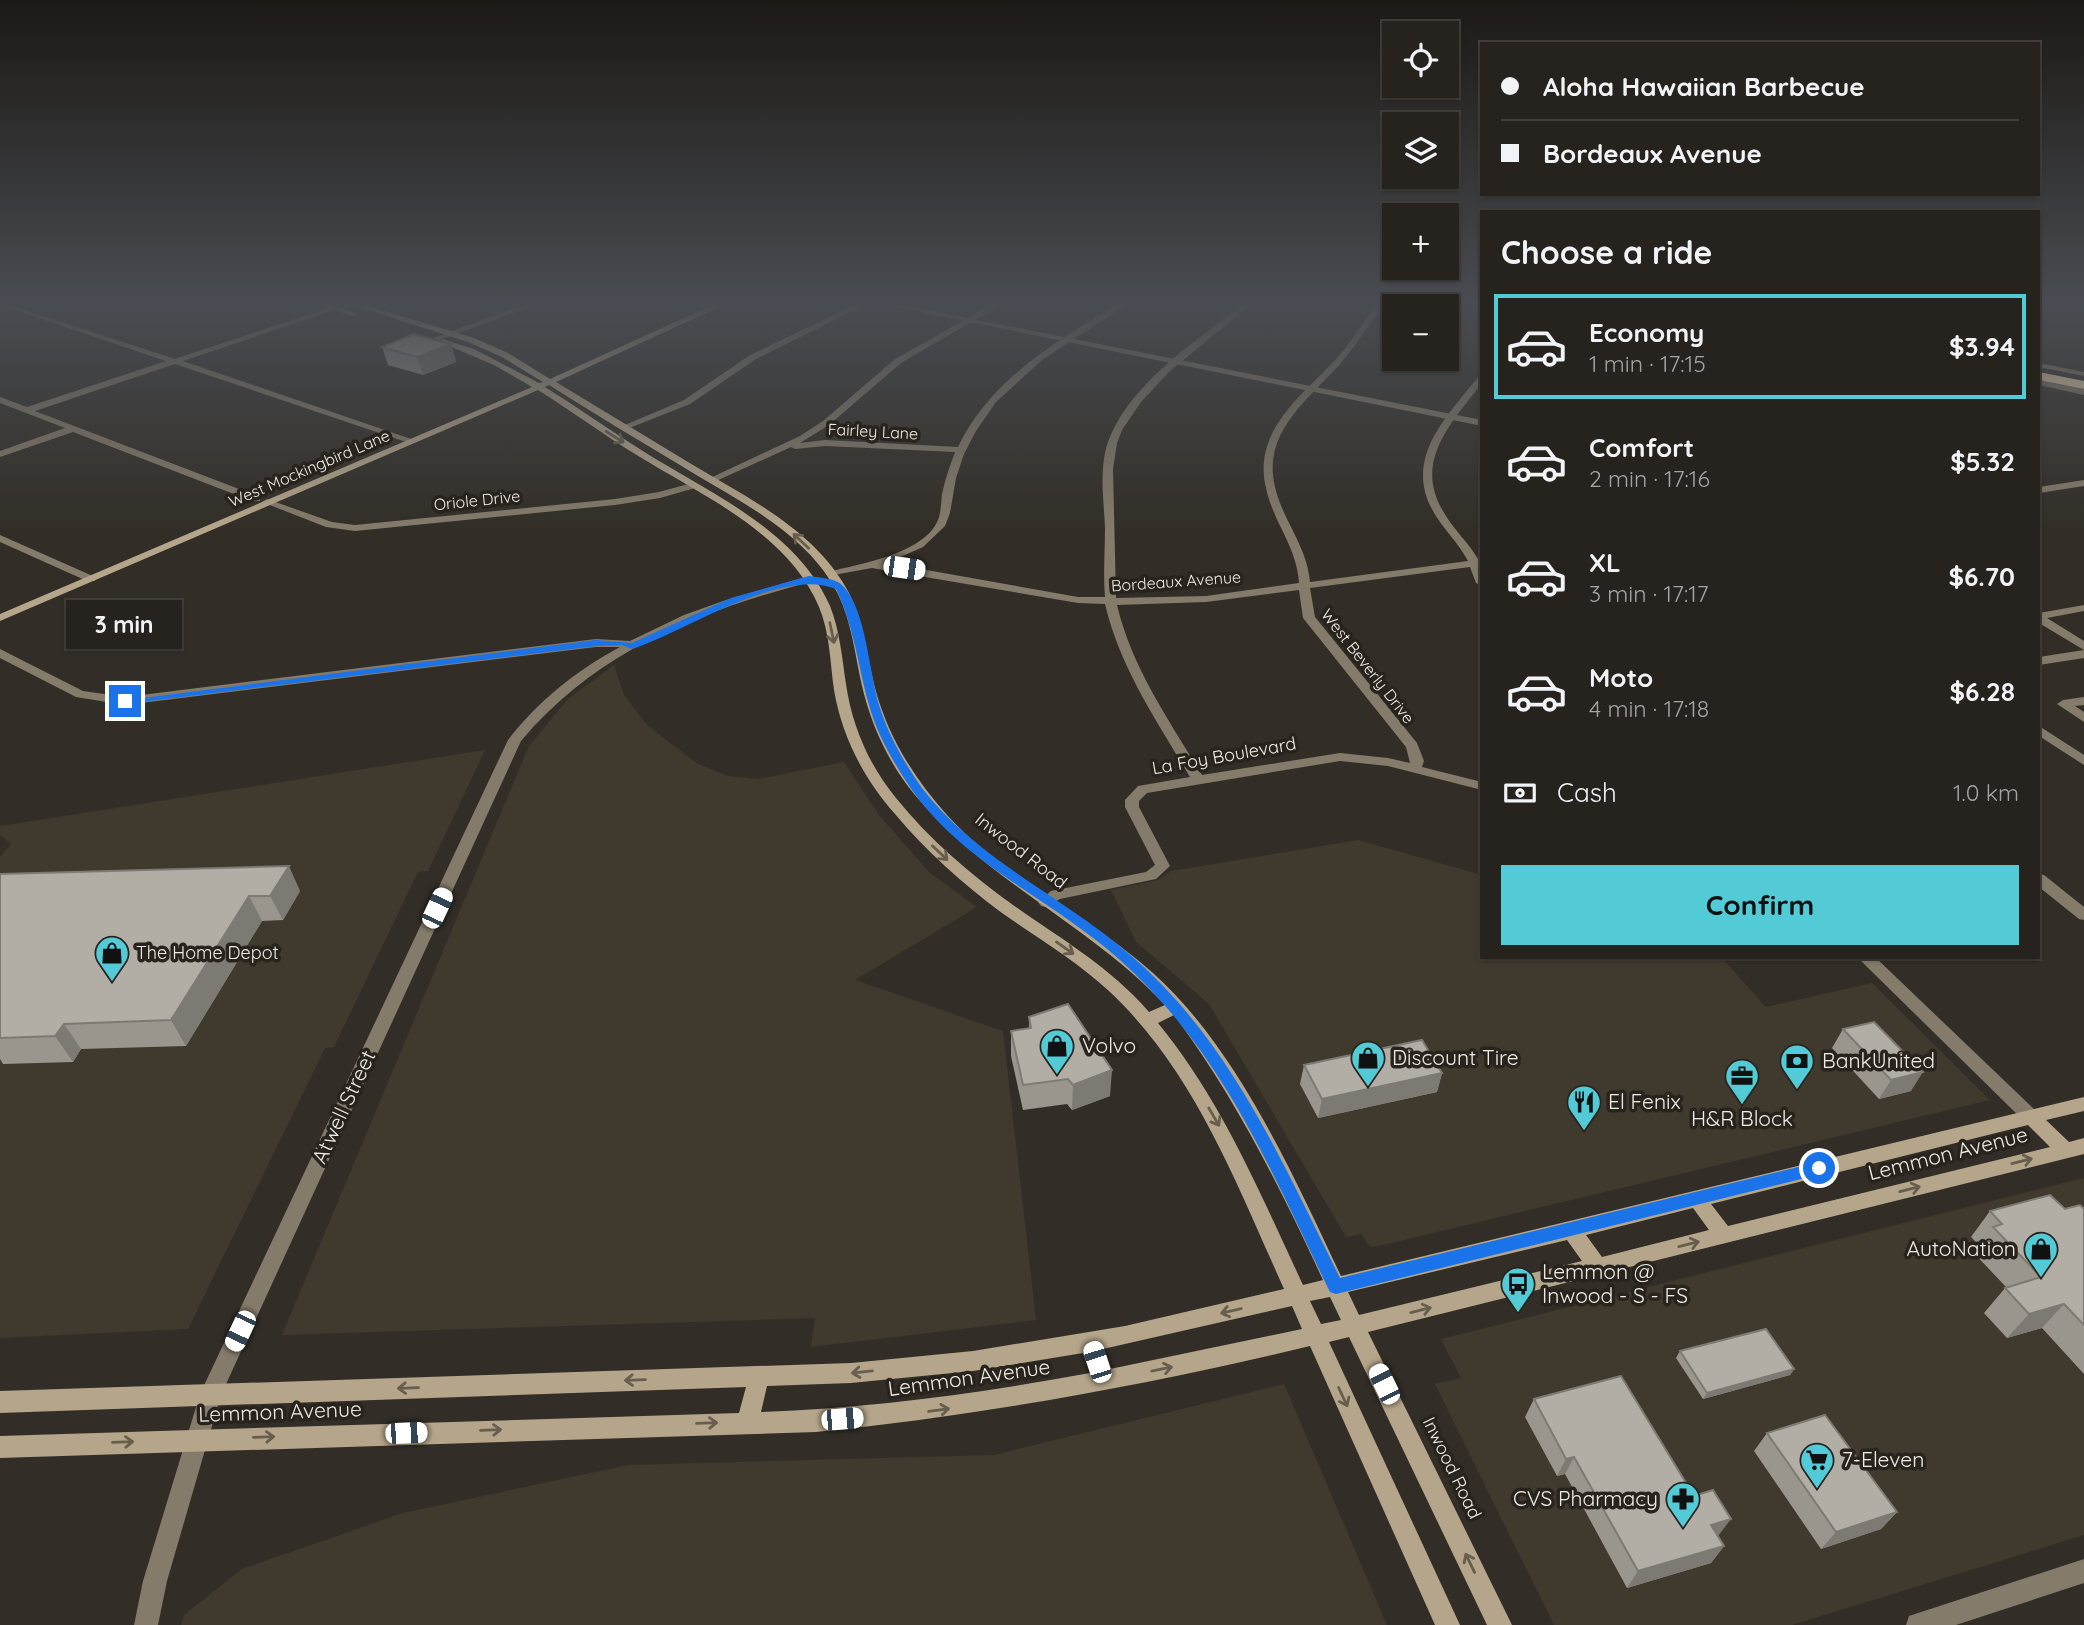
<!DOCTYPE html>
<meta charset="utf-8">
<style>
body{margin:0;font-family:Quicksand,sans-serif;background:#2e2a26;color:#f1f3f6;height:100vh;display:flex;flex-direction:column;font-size:26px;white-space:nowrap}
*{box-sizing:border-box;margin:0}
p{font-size:23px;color:#a4a4a4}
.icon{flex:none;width:38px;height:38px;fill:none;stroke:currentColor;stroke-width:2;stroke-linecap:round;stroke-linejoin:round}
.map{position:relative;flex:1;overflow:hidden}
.panel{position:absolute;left:1480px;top:210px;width:560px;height:749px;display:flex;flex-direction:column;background:#26221d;border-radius:0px;box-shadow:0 2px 5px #0004,0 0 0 2px #423f3b}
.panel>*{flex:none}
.guide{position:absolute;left:1480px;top:42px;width:560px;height:154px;border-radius:0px;box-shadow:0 2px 5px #0004,0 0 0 2px #423f3b;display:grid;align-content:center;height:154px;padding:0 21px;background:#26221d}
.tools{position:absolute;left:1382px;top:21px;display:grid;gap:14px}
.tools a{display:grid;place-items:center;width:77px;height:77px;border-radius:0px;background:#26221d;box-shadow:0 2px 5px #0004,0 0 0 2px #423f3b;font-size:35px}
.end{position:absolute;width:32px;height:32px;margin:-16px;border:9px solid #1a73e8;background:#fff;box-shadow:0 0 0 4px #fff}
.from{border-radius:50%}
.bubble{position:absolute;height:49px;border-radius:0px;background:#26221d;box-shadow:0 2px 5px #0004,0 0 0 2px #423f3b;font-size:23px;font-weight:700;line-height:49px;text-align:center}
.car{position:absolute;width:21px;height:42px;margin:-21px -10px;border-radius:9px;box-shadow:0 0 5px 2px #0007;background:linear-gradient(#fff 24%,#345 0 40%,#fff 0 76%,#345 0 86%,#fff 0)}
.guide b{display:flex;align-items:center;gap:24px;height:66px;font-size:26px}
.guide b+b{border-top:2px solid #423f3b}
.guide i{width:18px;height:18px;background:#f1f3f6}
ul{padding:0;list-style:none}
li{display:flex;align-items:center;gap:21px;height:105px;margin:0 14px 10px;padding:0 7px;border:4px solid transparent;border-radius:0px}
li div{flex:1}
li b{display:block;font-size:26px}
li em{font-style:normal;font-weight:700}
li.selected{border-color:#52cbd7}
li>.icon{width:63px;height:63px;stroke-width:1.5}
h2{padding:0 21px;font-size:32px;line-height:84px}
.pay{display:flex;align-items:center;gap:18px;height:77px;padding:0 21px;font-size:26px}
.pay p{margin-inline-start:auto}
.cta{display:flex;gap:14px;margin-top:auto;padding:14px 21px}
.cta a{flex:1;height:80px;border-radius:0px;background:#52cbd7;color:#111;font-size:28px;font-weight:700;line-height:80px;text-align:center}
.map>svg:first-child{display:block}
</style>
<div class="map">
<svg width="2084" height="1625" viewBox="0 0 2084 1625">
<rect width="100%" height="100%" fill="#322e27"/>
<g fill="#40392d">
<polygon points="614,665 624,695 648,726 698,764 728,776 758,779 844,762 879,815 930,873 977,907 855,980 1003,1031 1036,1320 811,1347 815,1318 282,1335 529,746 568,699"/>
<polygon points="485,750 428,871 418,872 334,1047 325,1048 188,1329 0,1338 0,857 11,844 0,835 0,826"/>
<polygon points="1358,840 1482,875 1482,957 1721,957 1766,1007 1872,983 1990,1100 1383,1245 1370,1247 1361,1234 1346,1237 1209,1004 1136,942 1111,890 1158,880 1171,871"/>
<polygon points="2084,1178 2084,1535 1792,1625 1554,1625 1435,1384 1461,1378 1441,1339"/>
<polygon points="1284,1384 1387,1625 181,1625 184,1615 242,1569 403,1513 628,1465 994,1455"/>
</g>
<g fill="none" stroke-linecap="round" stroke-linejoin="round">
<g fill="#847b6a" fill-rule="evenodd">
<polygon points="0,302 175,359 346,302 358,302 183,361 417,441 409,443 175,364 35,411 260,497 260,501 252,501 73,432 0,457 0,451 65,428 0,403 0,397 27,407 166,361 0,305"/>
<polygon points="531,302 543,302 440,340 433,338"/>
<polygon points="861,302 871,302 756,359 690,404 627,429 620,427 684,400 750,355"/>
<path d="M996,302H1006L901,363L829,425L800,443L825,440L958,447C991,378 1058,341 1120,302H1130L1042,360L996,402L976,431L964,454L956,478L950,513L945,526L923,547L887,563L1078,597H1105C1103,574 1105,551 1105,528C1104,503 1100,478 1105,453C1120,389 1197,341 1245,302H1254L1170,371L1141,402L1122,430L1117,443L1113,469L1116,598L1206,596L1299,583C1297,547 1273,522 1266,488C1252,430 1303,395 1337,358C1352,341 1364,320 1379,302H1387C1372,320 1360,340 1345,358C1313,397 1261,429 1275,487C1283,521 1307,546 1310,582L1468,561C1458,542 1443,529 1433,511C1403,458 1447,416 1479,376H1482V383C1452,422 1413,461 1443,511C1453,529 1468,542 1478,559H1482L1480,565L1482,586L1476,583L1470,567L1310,588L1315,617L1417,743L1424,761L1422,767L1482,782V790L1388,766L1340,761L1147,793L1139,801V807L1170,866L1156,879L1060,899L1046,907L1041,906L1038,902L1051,891L1146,872L1155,865L1125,807V800L1138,786L1190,777C1157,721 1120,668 1105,604L1078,603L872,568L828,576V572C859,564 924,554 938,520C941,512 941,503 942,494C945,479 950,466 955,452L825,446L795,449L791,447L714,482L706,480L800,436L823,421L895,359ZM1299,590L1303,618L1406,747L1410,763L1388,758L1340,753L1202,775C1169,720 1132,668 1117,605L1206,602Z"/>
<polygon points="692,483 697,486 695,488 660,498 615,505 355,531 326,527 262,502 267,499 332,522 355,525 615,499 659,492"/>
<polygon points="0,535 95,577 96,579 95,581 87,581 0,542"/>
<path d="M809,576L813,577V581C699,612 599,649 521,741L221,1395L167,1581L158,1625H134L143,1581L200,1394L508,740C538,701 577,670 620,647H596L125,705L76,697L0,658V649L83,691L125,697L596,639L630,641L684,615L726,600Z"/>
<polygon points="2084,605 2084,611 2047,618 2084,641 2084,650 2039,623 2039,613"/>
<polygon points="2084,650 2084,658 2039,665 2039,657"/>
<polygon points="2084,697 2084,705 2075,706 2084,712 2084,722 2057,704 2063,700"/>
<polygon points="2039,726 2084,755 2084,765 2039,736"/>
<polygon points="2039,874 2044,875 2084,907 2084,920 2079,919 2039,887"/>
<polygon points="1857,957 1875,957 2036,1111 2039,1116 2036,1121 2030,1123 2024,1121"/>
<polygon points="2084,1559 2084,1583 1956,1625 1906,1625 1909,1616 1918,1613"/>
</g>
<g fill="#847b6a" fill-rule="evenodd">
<polygon points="871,302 887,302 1482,420 1482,426"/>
<polygon points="2039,363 2084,372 2084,376 2039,367"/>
<polygon points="2039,380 2084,389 2084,395 2039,385"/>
<polygon points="2084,480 2084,486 2039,493 2039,487"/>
</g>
<g fill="#b5a68b" fill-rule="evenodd">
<polygon points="312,302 324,302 359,314 352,316"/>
<path d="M342,302H355L474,338L508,353L550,379L719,302H730L556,382C600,409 644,435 688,462C746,497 816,530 849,593C864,623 867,656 875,688C888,737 914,778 947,815C1005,879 1089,915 1153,973C1237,1048 1293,1175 1341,1276L2084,1097V1111L2046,1120L2069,1142L2084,1138V1154L1368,1332L1512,1625H1487L1349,1337L1329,1342L1460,1625H1435L1310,1346C1147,1385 983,1415 816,1432L0,1458V1436L739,1413L746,1387L0,1413V1391L851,1363L973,1351L1125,1326L1284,1289C1237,1185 1195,1072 1110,992C1077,961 1039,939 1002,913C963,884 926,851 895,814C864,779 842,737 834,690C830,662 830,633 819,607C788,533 703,496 640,457C605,436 572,411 538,390L0,621V614L532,387L494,365L442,343V339L474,349L539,383L543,382L502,357L468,342ZM549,385C592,412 636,439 680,465C736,500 807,532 838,594C852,623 855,655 862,686C871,725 889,764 915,795C986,881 1089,924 1165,1005L1149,1012C1110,967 1061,939 1013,905C970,874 929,839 896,798C869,765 852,726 846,684C842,658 840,631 830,606C797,531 712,494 646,453C612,432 579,408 545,387ZM1174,1015C1235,1097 1280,1187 1323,1280L1303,1285C1260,1193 1222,1101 1158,1023ZM2028,1125L2050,1147L1728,1226L1711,1204ZM1693,1208L1709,1230L1602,1257L1586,1235ZM1567,1240L1582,1261L1359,1315L1348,1292ZM1330,1297L1341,1320L1321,1324L1310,1301ZM1292,1306L1302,1329L1110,1369L1103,1349ZM1083,1353L1090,1373C981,1393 872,1408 761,1412L767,1386L851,1383L973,1371Z"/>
</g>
<polygon fill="#fde6bb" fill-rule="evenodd" points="2039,372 2084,381 2084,389 2039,380"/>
</g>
<g fill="#9a968e">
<polygon points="451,344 456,362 423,375 388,365 382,347"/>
<polygon points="0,874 300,891 283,920 262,921 186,1046 81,1049 73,1062 3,1064 0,1059"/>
<polygon points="1029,1017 1110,1096 1072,1110 1067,1104 1023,1110 1011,1056 1011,1031 1029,1028"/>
<polygon points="1843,1029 1911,1091 1879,1099 1832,1048"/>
<polygon points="1304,1065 1442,1073 1437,1092 1318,1118 1300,1084"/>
<polygon points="2065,1209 2084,1209 2084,1374 2042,1328 2007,1338 1984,1313 2006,1287 1973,1252 1979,1245 1971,1237 1990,1211"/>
<polygon points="1680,1351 1794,1369 1790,1375 1703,1399 1676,1358"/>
<polygon points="1534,1399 1718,1536 1724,1546 1711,1563 1627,1588 1565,1474 1557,1476 1525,1417"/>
<polygon points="1767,1433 1897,1512 1881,1529 1821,1549 1754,1451"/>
</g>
<g fill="#7d7a74">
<polygon points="451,344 456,362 423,375 417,357"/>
<polygon points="289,866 300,891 283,920 270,896"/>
<polygon points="249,896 262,921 186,1046 171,1020"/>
<polygon points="64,1024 81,1049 73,1062 55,1036"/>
<polygon points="1112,1070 1110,1096 1072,1110 1073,1085"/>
<polygon points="1923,1072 1911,1091 1879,1099 1891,1080"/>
<polygon points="1442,1073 1437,1092 1318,1118 1322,1099"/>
<polygon points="2064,1304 2042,1328 2007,1338 2029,1314"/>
<polygon points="1794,1369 1790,1375 1703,1399 1707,1393"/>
<polygon points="1574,1457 1565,1474 1557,1476 1566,1459"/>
<polygon points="1897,1512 1881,1529 1821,1549 1836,1532"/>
<polygon points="1731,1519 1718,1536 1699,1542 1711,1525"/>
<polygon points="1724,1546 1711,1563 1627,1588 1638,1571"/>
</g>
<g fill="#b3aea5" stroke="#7d7a74" stroke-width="2">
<polygon points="413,334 451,344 417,357 382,347"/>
<polygon points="289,866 270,896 249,896 171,1020 64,1024 55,1036 0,1038 0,874"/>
<polygon points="1068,1004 1112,1070 1073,1085 1068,1079 1023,1085 1011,1031 1031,1028 1029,1017"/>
<polygon points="1874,1022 1923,1072 1891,1080 1843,1029"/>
<polygon points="1422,1040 1442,1073 1322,1099 1304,1065"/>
<polygon points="2050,1195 2065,1209 2080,1205 2084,1209 2084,1325 2064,1304 2029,1314 2005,1288 2041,1277 1993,1227 2002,1224 1990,1211"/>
<polygon points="1766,1329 1794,1369 1707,1393 1680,1351"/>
<polygon points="1621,1376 1694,1496 1713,1490 1731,1519 1711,1525 1724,1546 1638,1571 1574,1457 1566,1459 1534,1399"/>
<polygon points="1825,1415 1897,1512 1836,1532 1767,1433"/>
</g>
<defs><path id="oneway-shaft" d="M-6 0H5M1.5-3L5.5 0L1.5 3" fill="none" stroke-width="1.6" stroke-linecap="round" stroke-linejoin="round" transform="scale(1.75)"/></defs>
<g stroke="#675e4e">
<use href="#oneway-shaft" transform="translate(615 437) rotate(32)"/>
<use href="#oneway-shaft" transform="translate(801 541) rotate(-137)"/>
<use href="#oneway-shaft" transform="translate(832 633) rotate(78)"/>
<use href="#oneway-shaft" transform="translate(940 853) rotate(43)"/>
<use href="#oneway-shaft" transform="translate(1065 948) rotate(35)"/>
<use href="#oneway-shaft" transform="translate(1214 1117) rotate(60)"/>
<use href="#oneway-shaft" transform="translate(2022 1161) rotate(-14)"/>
<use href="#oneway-shaft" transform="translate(1910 1189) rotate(-14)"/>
<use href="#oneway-shaft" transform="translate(1689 1244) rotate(-14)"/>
<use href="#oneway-shaft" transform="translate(1421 1310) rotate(-14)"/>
<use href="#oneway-shaft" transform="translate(1231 1311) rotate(167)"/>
<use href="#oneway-shaft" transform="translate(1162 1369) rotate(-12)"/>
<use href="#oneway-shaft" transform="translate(862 1372) rotate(174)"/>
<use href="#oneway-shaft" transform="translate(635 1380) rotate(178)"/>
<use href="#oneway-shaft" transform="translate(408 1388) rotate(178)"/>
<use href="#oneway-shaft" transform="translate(1343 1397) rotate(65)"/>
<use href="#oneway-shaft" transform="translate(939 1410) rotate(-8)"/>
<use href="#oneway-shaft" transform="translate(707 1423) rotate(-2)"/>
<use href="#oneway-shaft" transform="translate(491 1430) rotate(-2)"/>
<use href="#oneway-shaft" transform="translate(264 1437) rotate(-2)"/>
<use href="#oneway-shaft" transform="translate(123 1442) rotate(-2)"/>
<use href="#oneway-shaft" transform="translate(1470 1563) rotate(-116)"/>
</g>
<linearGradient id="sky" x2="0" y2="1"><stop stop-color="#1c1915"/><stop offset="0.57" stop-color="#494c52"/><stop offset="1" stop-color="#494c52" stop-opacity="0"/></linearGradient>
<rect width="2084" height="530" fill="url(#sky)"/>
<path fill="#1a73e8" d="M809,576C820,578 837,578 844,587C867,613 869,675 880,708C889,736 905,764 922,788C977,860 1061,895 1128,953C1230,1039 1282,1162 1340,1278L1819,1162L1825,1164V1173L1336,1294L1330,1292C1271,1171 1223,1052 1120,960C1053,900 965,865 912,790C895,765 877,735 869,705C858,666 854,626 836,589C781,566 686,632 632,649L622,645L596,646L125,704L120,701L596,640L632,643L731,598Z"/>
<defs>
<g id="shop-pin" transform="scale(1.75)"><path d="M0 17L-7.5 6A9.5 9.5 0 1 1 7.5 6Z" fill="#52cbd7" stroke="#28241d"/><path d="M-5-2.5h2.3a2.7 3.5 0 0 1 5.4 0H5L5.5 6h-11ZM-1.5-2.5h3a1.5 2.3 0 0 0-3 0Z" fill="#111"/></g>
<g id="bank-pin" transform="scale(1.75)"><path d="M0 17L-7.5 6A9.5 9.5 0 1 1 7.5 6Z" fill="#52cbd7" stroke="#28241d"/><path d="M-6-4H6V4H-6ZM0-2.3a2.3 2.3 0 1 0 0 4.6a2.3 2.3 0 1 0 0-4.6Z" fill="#111"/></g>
<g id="office-pin" transform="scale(1.75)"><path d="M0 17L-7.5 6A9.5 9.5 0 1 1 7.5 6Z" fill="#52cbd7" stroke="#28241d"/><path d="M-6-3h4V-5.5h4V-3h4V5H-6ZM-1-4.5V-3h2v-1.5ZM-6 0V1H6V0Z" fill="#111"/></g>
<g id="restaurant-pin" transform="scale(1.75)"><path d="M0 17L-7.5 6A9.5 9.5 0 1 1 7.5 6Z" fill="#52cbd7" stroke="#28241d"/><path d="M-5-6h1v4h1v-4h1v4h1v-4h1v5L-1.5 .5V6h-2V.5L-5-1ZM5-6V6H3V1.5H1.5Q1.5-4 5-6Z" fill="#111"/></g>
<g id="bus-pin" transform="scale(1.75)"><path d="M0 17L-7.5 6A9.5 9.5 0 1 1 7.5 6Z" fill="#52cbd7" stroke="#28241d"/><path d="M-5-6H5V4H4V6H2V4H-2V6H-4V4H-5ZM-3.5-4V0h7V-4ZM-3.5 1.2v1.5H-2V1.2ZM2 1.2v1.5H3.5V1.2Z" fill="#111"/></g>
<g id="supermarket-pin" transform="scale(1.75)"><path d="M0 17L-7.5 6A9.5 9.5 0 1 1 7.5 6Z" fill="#52cbd7" stroke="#28241d"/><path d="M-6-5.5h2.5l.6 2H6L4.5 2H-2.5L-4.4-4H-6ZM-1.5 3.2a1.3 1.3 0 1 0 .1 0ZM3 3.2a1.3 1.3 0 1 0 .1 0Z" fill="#111"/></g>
<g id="pharmacy-pin" transform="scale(1.75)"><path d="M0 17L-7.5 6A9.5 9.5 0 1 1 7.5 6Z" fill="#52cbd7" stroke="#28241d"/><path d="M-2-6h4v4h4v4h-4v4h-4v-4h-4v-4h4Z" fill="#111"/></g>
</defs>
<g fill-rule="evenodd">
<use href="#shop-pin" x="112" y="953"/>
<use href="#shop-pin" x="1057" y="1046"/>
<use href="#shop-pin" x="1368" y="1058"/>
<use href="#bank-pin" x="1797" y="1061"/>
<use href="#office-pin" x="1742" y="1076"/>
<use href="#restaurant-pin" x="1584" y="1102"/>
<use href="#shop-pin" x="2041" y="1249"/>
<use href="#bus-pin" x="1518" y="1284"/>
<use href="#supermarket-pin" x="1817" y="1460"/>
<use href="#pharmacy-pin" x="1683" y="1499"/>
</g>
<g text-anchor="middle" stroke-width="7" stroke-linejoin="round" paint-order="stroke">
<g font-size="16" fill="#efece8" stroke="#28241d">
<text transform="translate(873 431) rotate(3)" y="6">Fairley Lane</text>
<text transform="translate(309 468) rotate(-23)" y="6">West Mockingbird Lane</text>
<text transform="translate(477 500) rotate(-6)" y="6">Oriole Drive</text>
<text transform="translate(1176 581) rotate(-4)" y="6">Bordeaux Avenue</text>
<text transform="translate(1368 666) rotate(52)" y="6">West Beverly Drive</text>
</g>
<g font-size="18" fill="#efece8" stroke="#28241d">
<text transform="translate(1224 756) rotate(-10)" y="6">La Foy Boulevard</text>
<text transform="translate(1021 851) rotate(38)" y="6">Inwood Road</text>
<text transform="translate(1452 1468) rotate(64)" y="6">Inwood Road</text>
</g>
<g font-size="18" fill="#efece8" stroke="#28241d" text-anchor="start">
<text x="136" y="959">The Home Depot</text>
</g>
<g font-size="21" fill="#efece8" stroke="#28241d" text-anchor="start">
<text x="1082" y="1053">Volvo</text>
<text x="1392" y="1065">Discount Tire</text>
<text x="1822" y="1068">BankUnited</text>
<text x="1608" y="1109">El Fenix</text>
<text x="1742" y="1126" text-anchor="middle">H&amp;R Block</text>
<text x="2016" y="1256" text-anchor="end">AutoNation</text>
<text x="1542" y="1279">Lemmon @<tspan x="1542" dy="24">Inwood - S - FS</tspan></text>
<text x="1842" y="1467">7-Eleven</text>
<text x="1658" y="1506" text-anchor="end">CVS Pharmacy</text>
</g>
<g font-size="21" fill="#efece8" stroke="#28241d">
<text transform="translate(344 1107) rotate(-65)" y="7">Atwell Street</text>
<text transform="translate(1948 1154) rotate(-14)" y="7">Lemmon Avenue</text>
<text transform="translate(969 1378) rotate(-8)" y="7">Lemmon Avenue</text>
<text transform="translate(280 1412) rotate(-2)" y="7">Lemmon Avenue</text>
</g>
</g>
</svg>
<div class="tools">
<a><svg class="icon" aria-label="locate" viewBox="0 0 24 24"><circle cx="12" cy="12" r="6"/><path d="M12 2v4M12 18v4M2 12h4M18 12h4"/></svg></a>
<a><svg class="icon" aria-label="layers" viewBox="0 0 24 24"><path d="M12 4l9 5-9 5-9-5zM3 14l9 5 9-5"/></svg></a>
<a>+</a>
<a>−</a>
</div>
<i class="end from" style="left:1819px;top:1168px"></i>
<i class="end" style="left:125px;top:701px"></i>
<div class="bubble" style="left:66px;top:600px;width:116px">3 min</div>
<i class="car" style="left:904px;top:568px;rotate:98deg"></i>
<i class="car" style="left:437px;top:908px;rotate:25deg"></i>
<i class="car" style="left:240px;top:1331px;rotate:205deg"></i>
<i class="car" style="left:1097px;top:1362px;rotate:342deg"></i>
<i class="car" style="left:1384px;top:1384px;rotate:334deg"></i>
<i class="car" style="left:842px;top:1419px;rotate:85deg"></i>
<i class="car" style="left:406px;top:1433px;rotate:88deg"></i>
<div class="guide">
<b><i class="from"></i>Aloha Hawaiian Barbecue</b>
<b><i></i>Bordeaux Avenue</b>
</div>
<section class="panel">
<h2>Choose a ride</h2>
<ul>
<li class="selected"><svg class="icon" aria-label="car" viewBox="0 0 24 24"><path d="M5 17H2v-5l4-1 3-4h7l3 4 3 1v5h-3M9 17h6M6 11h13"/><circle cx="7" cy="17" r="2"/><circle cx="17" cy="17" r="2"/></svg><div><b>Economy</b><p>1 min · 17:15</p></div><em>$3.94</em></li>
<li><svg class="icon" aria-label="car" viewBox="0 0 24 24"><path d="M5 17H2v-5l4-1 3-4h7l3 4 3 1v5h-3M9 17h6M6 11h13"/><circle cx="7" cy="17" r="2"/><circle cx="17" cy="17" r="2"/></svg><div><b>Comfort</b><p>2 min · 17:16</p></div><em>$5.32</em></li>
<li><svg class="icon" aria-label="car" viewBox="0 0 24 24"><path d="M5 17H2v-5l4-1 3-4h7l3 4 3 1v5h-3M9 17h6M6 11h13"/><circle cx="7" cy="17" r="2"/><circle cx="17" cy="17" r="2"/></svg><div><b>XL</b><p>3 min · 17:17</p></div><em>$6.70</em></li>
<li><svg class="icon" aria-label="car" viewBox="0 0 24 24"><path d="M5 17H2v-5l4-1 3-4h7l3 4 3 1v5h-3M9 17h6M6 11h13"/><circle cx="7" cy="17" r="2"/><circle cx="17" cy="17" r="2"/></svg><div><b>Moto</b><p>4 min · 17:18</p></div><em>$6.28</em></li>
</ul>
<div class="pay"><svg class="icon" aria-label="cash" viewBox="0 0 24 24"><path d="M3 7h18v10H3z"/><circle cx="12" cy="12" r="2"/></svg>Cash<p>1.0 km</p></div>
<div class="cta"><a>Confirm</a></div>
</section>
</div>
